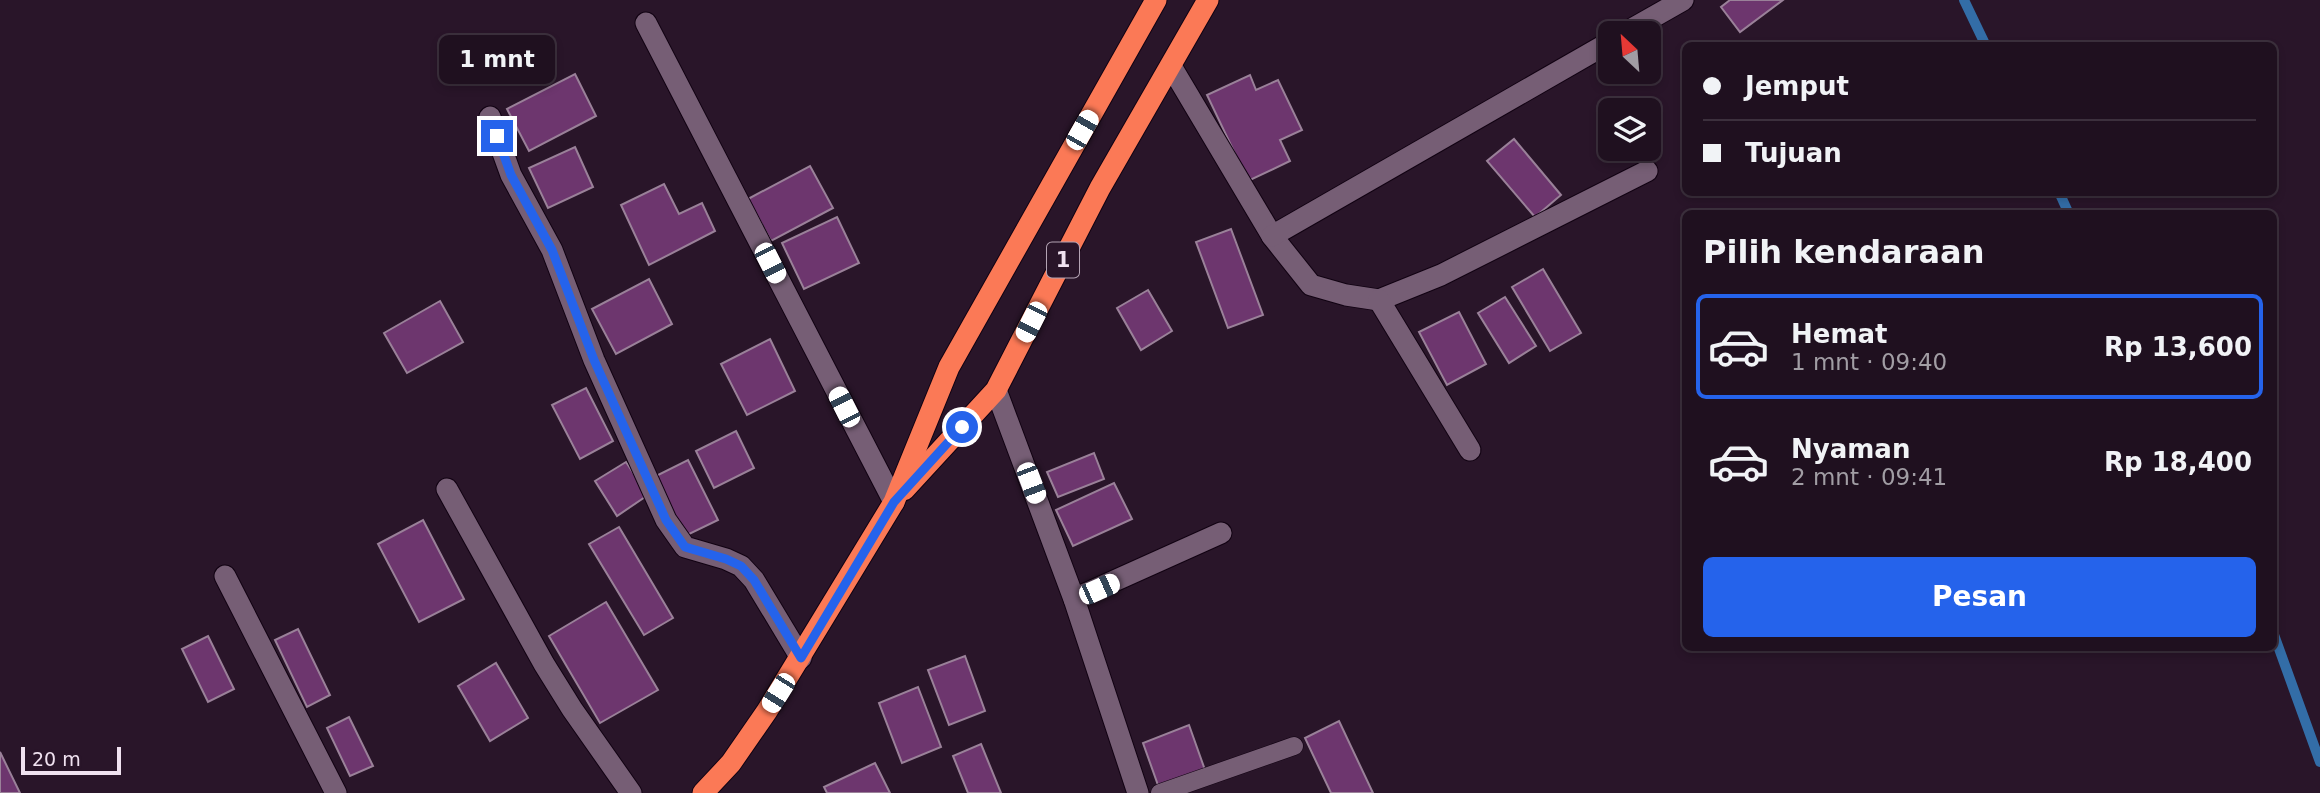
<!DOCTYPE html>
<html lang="id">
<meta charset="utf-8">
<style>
body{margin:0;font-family:"DejaVu Sans",sans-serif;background:#2c1e2c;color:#f1f3f6;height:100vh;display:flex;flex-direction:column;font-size:26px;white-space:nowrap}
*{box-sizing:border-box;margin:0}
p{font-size:23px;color:#a19da4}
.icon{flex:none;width:38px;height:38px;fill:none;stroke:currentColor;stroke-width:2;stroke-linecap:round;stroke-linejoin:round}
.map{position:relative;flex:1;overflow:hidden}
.side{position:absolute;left:1682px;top:210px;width:595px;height:441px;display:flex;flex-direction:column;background:#1f101f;border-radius:10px;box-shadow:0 4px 10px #0003,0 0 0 2px #3c303d}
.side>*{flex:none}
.top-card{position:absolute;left:1682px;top:42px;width:595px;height:154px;border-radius:10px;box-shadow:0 4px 10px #0003,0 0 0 2px #3c303d;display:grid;align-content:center;height:154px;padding:0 21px;background:#1f101f}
.needle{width:46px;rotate:334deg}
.buttons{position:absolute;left:1598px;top:21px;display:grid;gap:14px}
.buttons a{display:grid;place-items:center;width:63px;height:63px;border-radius:10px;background:#1f101f;box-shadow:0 4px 10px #0003,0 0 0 2px #3c303d;font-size:35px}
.scale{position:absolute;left:21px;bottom:18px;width:100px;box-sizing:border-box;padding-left:7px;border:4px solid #f0e2f0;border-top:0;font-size:19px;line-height:24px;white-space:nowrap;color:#f0e2f0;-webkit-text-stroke:5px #291529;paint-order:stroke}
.end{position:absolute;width:32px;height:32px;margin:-16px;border:9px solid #2563eb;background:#fff;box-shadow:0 0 0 4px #fff}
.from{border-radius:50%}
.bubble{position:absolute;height:49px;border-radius:10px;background:#1f101f;box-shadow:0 4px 10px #0003,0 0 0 2px #3c303d;font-size:23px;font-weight:700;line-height:49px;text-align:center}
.car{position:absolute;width:21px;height:42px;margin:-21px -10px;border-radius:9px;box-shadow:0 0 5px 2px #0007;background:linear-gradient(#fff 24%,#345 0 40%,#fff 0 76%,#345 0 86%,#fff 0)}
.top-card b{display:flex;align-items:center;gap:24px;height:66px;font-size:26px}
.top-card b+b{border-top:2px solid #3c303d}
.top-card i{width:18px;height:18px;background:#f1f3f6}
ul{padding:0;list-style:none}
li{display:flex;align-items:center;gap:21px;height:105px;margin:0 14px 10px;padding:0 7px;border:4px solid transparent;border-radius:10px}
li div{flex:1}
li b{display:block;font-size:26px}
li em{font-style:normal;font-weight:700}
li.current{border-color:#2563eb}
li>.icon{width:63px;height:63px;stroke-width:1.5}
h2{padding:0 21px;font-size:32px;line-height:84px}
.primary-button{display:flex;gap:14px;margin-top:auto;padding:14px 21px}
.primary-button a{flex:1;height:80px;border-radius:10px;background:#2563eb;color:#fff;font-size:28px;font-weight:700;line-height:80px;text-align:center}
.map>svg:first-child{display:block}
</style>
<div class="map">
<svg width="2320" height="793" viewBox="0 0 2320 793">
<rect width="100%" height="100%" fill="#291529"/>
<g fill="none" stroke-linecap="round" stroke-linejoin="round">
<g stroke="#336da7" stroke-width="10">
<polyline points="1964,0 1986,46"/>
<polyline points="2059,192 2069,214"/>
<polyline points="2273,632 2320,762"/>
</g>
</g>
<g fill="#6d366e" stroke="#9a8199" stroke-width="2">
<polygon points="1730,0 1783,0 1740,32 1721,7"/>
<polygon points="575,74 596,116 529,151 507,109"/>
<polygon points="1250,75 1256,90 1278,80 1302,130 1280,140 1290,161 1248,181 1207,95"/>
<polygon points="1514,139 1561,195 1535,217 1487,161"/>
<polygon points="575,147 593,187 548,208 529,168"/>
<polygon points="810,166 833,208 771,241 748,199"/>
<polygon points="664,184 679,214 702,203 715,231 649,265 621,205"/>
<polygon points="837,217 859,263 804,289 782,243"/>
<polygon points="1231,229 1263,315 1228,328 1196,242"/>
<polygon points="1543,269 1581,333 1550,351 1512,287"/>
<polygon points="649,279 672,324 616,354 592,309"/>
<polygon points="1148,290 1172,331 1141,350 1117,308"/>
<polygon points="1505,297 1536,346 1509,363 1478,313"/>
<polygon points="440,301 463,342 407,373 384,333"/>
<polygon points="1459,312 1486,364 1447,385 1419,332"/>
<polygon points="770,339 795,391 747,415 721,364"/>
<polygon points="586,388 613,441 580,459 552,405"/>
<polygon points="736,431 754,468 714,488 696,451"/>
<polygon points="1094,453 1104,479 1058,497 1047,472"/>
<polygon points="688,460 718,520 683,537 654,477"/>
<polygon points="626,462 648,495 617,516 595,481"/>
<polygon points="1114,483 1132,519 1073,546 1056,510"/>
<polygon points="423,520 464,599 419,622 378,544"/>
<polygon points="619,527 673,618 644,635 589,544"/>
<polygon points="606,602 658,690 600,723 549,636"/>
<polygon points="298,629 330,695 307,707 275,640"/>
<polygon points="208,636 234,689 208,702 182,649"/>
<polygon points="965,656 985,711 949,725 928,670"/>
<polygon points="496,663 528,718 490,741 458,686"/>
<polygon points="918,687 941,747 902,763 879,703"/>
<polygon points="349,717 373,766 350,776 327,728"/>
<polygon points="1339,721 1373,793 1331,793 1305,738"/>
<polygon points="1189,725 1205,770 1159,788 1143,743"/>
<polygon points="981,744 1001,793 968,793 953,756"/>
<polygon points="0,752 20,793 0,793"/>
<polygon points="875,763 890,793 827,793 824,787"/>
</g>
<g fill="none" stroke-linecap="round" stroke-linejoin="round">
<g stroke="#110212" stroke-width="19">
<polyline id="lane" points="1160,793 1294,746"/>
</g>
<g stroke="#110212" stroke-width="23">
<g id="street">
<polyline points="646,23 894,502"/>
<polyline points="1625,33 1683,0"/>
<polyline points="1171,66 1272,236 1311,285 1346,295 1379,300 1441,275 1647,171"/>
<polyline points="490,117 511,175 552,250 594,360 666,520 685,547 726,559 741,566 754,580 801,658"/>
<polyline points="1272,236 1610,42"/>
<polyline points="1379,300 1470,450"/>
<polyline points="996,390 1074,599 1138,793"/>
<polyline points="447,489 544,664 572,709 631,793"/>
<polyline points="225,576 336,793"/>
<polyline points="1074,599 1221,533"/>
</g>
</g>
<g stroke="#110212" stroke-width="23">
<g id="highway">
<polyline points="904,490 996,390 1100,188 1208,0"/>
<polyline points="703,793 731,763 767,711 894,502 949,367 1156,0"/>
</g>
</g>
<use href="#lane" stroke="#765e75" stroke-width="18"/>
<use href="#street" stroke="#765e75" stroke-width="21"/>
<use href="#highway" stroke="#fb7956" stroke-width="21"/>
</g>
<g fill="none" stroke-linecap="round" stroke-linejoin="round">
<polyline stroke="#2563eb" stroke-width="9" points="497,136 511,175 552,250 594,360 666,520 685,547 726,559 741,566 754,580 801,658 894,502 962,427"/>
</g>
<g text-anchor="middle" stroke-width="6" stroke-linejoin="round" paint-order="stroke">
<rect fill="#291529" stroke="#b4a4b4" stroke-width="2" x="1047" y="242.5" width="32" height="35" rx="5"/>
<g font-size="21" font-weight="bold" fill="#f0e2f0">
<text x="1063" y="267">1</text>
</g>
</g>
</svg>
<div class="buttons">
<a><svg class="needle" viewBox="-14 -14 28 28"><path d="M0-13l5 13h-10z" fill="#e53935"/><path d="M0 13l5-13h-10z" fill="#a19da4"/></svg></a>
<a><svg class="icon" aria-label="layers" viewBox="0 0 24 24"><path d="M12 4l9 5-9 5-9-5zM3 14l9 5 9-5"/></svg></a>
</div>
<div class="scale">20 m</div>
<i class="end from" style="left:962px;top:427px"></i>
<i class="end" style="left:497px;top:136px"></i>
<div class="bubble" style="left:439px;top:35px;width:116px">1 mnt</div>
<i class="car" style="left:1082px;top:130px;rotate:30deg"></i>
<i class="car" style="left:770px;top:263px;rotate:153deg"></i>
<i class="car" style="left:1031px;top:322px;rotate:207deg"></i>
<i class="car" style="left:844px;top:407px;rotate:333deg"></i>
<i class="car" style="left:1031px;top:483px;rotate:159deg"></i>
<i class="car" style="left:1099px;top:589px;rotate:66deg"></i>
<i class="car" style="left:778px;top:693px;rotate:212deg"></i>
<div class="top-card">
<b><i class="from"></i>Jemput</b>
<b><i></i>Tujuan</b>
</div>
<section class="side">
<h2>Pilih kendaraan</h2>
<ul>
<li class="current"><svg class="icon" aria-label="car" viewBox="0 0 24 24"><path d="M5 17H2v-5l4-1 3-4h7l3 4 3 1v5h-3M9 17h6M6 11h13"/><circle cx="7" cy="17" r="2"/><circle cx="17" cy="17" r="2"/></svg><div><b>Hemat</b><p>1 mnt · 09:40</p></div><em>Rp 13,600</em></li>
<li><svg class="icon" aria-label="car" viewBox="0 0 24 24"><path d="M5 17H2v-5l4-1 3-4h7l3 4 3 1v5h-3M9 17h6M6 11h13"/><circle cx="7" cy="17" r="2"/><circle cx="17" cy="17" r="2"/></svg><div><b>Nyaman</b><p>2 mnt · 09:41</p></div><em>Rp 18,400</em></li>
</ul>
<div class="primary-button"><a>Pesan</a></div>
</section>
</div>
